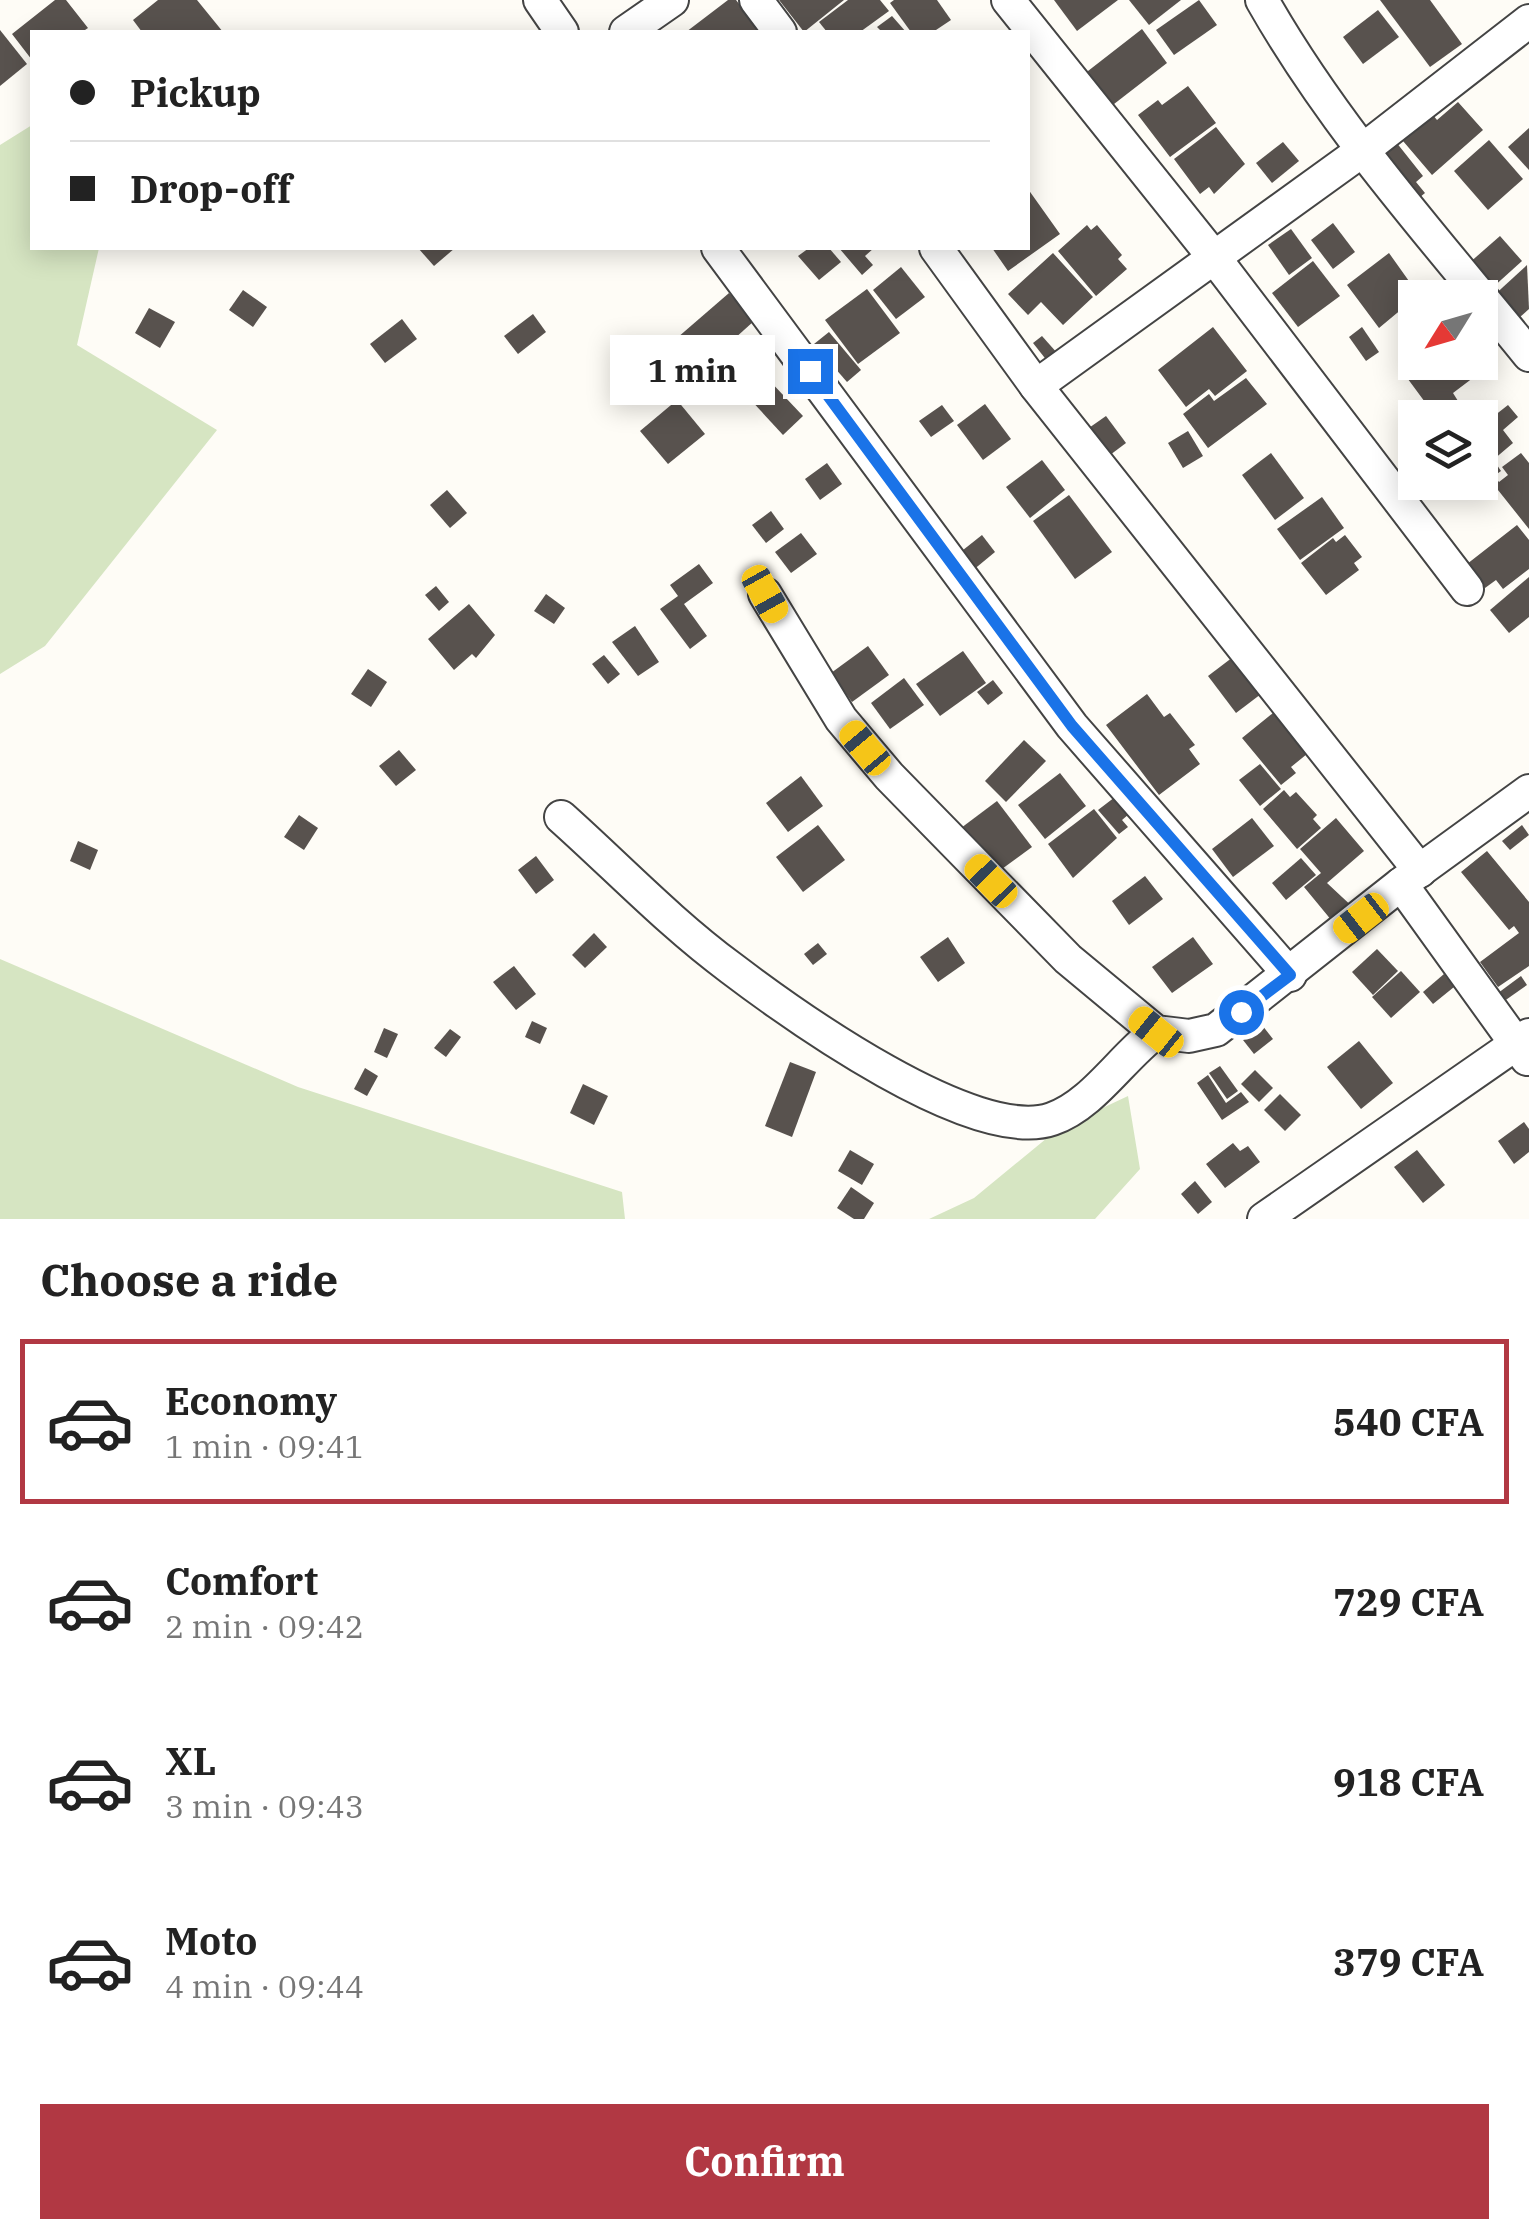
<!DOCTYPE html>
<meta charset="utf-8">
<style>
body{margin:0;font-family:"IBM Plex Serif",serif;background:#f6f6f6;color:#222;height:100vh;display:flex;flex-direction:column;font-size:38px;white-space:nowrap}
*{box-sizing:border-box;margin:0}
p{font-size:32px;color:#767676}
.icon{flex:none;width:55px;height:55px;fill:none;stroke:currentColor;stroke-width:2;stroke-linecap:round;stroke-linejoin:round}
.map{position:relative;height:1219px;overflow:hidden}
.panel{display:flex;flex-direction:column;background:#fff;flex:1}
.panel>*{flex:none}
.top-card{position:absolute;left:30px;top:30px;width:1000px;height:220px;border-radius:0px;box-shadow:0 5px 25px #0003;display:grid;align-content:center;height:220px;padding:0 40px;background:#fff}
.needle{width:65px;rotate:233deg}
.buttons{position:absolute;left:1398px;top:280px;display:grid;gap:20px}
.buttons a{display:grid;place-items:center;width:100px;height:100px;border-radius:0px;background:#fff;box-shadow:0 5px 25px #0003;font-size:50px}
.end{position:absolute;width:45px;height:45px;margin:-22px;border:12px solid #1a73e8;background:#fff;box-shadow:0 0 0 5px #fff}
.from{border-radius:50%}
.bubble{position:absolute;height:70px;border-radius:0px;background:#fff;box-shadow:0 5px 25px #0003;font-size:32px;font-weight:800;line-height:70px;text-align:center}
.car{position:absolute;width:30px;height:60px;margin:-30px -15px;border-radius:12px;box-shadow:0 0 8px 2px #0007;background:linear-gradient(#f5c518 24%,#345 0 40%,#f5c518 0 76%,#345 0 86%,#f5c518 0)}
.top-card b{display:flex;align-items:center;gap:35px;height:95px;font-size:38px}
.top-card b+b{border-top:2px solid #e0e0e0}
.top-card i{width:25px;height:25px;background:#222}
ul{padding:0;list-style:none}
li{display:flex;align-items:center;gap:30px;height:165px;margin:0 20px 15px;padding:0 20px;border:5px solid transparent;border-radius:0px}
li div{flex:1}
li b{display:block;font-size:38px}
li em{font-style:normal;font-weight:800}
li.on{border-color:#b13843}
li>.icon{width:90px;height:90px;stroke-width:1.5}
h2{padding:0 40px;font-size:45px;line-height:120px}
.primary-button{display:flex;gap:20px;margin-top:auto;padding:20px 40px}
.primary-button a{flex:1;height:115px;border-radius:0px;background:#b13843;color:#fff;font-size:40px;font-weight:800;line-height:115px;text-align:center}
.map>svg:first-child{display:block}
</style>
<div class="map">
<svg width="1529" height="1219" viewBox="0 0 1529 1219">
<rect width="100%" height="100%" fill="#fefcf6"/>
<g fill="#d6e5c2">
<polygon points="32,125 32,248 99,248 77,345 217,430 45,646 0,674 0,145"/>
<polygon points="0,959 298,1087 622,1192 625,1219 0,1219"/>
<polygon points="1128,1096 1140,1169 1095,1219 929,1219 974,1198 1058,1129"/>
</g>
<g fill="#58524e">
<polygon points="55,0 66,0 88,28 82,32 32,32 32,60 12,34"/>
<polygon points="158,0 197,0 223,32 142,32 133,20"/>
<polygon points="728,0 736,0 761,32 686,32"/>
<polygon points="779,0 844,0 804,32"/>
<polygon points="848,0 880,0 889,11 860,32 827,32 819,22"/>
<polygon points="894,0 937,0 951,20 933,32 911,32 890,3"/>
<polygon points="1054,0 1118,0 1077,31"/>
<polygon points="1129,0 1181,0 1149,25"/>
<polygon points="1199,0 1217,25 1174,55 1156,30"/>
<polygon points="1380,0 1430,0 1462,44 1430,67"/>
<polygon points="1378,10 1399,37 1363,64 1343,37"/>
<polygon points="892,16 906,32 882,32 877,27"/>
<polygon points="1142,29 1167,63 1105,111 1079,78"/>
<polygon points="0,30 27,64 0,86"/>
<polygon points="1188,86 1216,123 1170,157 1138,115 1158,100 1162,105"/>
<polygon points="1458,102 1483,130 1432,175 1403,141 1433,115 1437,120"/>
<polygon points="1216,127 1245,164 1214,194 1209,187 1200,194 1174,159"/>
<polygon points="1529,128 1529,170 1508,147"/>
<polygon points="1489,140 1523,179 1488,210 1454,171"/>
<polygon points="1283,142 1299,161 1272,183 1256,163"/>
<polygon points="1396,142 1423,176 1416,182 1425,193 1403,211 1395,201 1414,185 1401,194 1374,160"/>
<polygon points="1028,189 1060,234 1008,271 992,248 1028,248"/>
<polygon points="1333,223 1355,252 1333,269 1311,240"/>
<polygon points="1087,225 1091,230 1097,225 1122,255 1118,259 1127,269 1096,296 1058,251"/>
<polygon points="1291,229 1312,258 1289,275 1268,245"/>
<polygon points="1500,236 1522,261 1491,289 1468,264"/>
<polygon points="418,248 455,248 434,266"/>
<polygon points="809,248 829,248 841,262 819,280 798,256"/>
<polygon points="839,248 874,248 865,256 873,265 862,275"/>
<polygon points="1053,253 1093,297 1063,325 1041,302 1028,315 1008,294"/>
<polygon points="1389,253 1421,298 1415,298 1379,328 1347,285"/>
<polygon points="1313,261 1340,296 1298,327 1272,293"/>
<polygon points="1527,265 1529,309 1512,324 1490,299"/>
<polygon points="901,267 925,297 896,319 873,290"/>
<polygon points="867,289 900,333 858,364 825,320"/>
<polygon points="243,290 267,307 253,327 229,310"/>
<polygon points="729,293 754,321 703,367 677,338"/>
<polygon points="149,308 175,322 160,348 135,333"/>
<polygon points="533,314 546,332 518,354 504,336"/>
<polygon points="402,319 417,339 385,363 370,344"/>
<polygon points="1213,327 1247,371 1215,396 1209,389 1186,407 1158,370"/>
<polygon points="1362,327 1379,352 1366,361 1349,337"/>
<polygon points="829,332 861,370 847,382 814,344"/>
<polygon points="1042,336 1058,354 1048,362 1033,343"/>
<polygon points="1480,351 1490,365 1453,393 1458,401 1436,417 1402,371 1415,361 1430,362 1416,375 1433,362 1480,362"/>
<polygon points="767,378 803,416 783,435 748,397"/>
<polygon points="1246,378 1267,404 1208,448 1183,414 1209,394 1214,401"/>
<polygon points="677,400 705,434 668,464 640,431"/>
<polygon points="985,404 1011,439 983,460 957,425"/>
<polygon points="942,405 954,421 931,437 919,421"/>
<polygon points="1508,405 1518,417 1503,430 1513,443 1493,460 1480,444 1480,427"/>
<polygon points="1106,416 1126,443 1106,458 1086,430"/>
<polygon points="1188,431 1203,456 1183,468 1168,443"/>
<polygon points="1271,453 1304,498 1275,520 1242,475"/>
<polygon points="1521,453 1529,463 1529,529 1494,485 1489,488 1480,477 1495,462 1501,471 1494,476 1499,482 1508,475 1502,467"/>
<polygon points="1042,460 1065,490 1030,518 1006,487"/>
<polygon points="827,463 842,484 820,500 805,479"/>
<polygon points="447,490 467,513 450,528 430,505"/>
<polygon points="1069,495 1112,552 1075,579 1033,521"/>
<polygon points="1322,497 1344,528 1300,560 1277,529"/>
<polygon points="771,511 784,529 766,543 752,525"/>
<polygon points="1517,525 1529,540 1529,569 1503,589 1496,580 1485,588 1467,564"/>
<polygon points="801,533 817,554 791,573 775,552"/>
<polygon points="982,535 995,552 972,571 958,554"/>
<polygon points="1345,535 1362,557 1354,563 1359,570 1326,595 1301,563 1333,538 1336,542"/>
<polygon points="699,564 713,583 684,604 707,636 690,649 660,609 678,596 670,585"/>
<polygon points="1529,577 1529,617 1509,633 1490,610"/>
<polygon points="436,586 449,602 439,611 425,595"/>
<polygon points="546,594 565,608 554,624 534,611"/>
<polygon points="469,604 495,635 476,658 472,654 454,670 428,639"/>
<polygon points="635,626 659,662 638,676 612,642"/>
<polygon points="868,646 889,675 852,702 831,673"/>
<polygon points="963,651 986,683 940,716 916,684"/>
<polygon points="1237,654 1265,691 1236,713 1208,676"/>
<polygon points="604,655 620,674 608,684 592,664"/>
<polygon points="368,669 387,682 371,707 351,694"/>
<polygon points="904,678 924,705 890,729 871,703"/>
<polygon points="993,680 1003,693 988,705 977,692"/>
<polygon points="1147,694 1164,717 1170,713 1195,745 1189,749 1200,764 1159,795 1106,725"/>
<polygon points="1273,713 1307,754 1291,767 1296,773 1281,785 1242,738"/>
<polygon points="1024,740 1046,761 1006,802 985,781"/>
<polygon points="399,750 416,770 396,786 379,766"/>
<polygon points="1260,764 1281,789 1260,806 1239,780"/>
<polygon points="1060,773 1086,806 1045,839 1018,805"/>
<polygon points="801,776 823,806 788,832 766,803"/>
<polygon points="1284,790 1290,797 1296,792 1317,815 1313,819 1321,828 1297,849 1263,809"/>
<polygon points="1115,797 1129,814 1122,820 1128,827 1119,834 1098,810"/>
<polygon points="997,801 1032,847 995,874 961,828"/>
<polygon points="1094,809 1117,838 1073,878 1048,844"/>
<polygon points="299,815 318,828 304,850 284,837"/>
<polygon points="1252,818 1274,846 1233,877 1212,849"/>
<polygon points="1336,818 1364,851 1327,883 1357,911 1337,927 1304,887 1321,873 1300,849"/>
<polygon points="818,825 845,860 803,892 776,857"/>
<polygon points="1522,825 1529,835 1510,850 1502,841"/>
<polygon points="78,841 98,850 90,870 70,861"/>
<polygon points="1487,851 1529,902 1529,966 1498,987 1480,962 1519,933 1514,926 1509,930 1461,872"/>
<polygon points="536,856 554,880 536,894 518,870"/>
<polygon points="1301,858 1316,875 1286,900 1272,883"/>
<polygon points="1145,876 1163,899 1129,925 1112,901"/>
<polygon points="594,933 607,947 585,968 572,955"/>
<polygon points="948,937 965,963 938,982 920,957"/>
<polygon points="1193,937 1213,964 1172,993 1152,967"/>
<polygon points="818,943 827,954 813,965 804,954"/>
<polygon points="1377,949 1398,971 1373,995 1352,972"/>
<polygon points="514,966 536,994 516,1010 493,982"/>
<polygon points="1401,971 1420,992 1391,1018 1372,997"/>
<polygon points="1444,974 1454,987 1433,1004 1423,992"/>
<polygon points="1521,976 1527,985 1500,1004 1494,996"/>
<polygon points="532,1021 547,1028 540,1044 525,1037"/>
<polygon points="1262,1025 1273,1039 1254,1054 1243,1040"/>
<polygon points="384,1028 398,1034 387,1058 374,1052"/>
<polygon points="450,1029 461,1037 446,1057 434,1048"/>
<polygon points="1359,1041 1393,1083 1361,1109 1327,1067"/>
<polygon points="790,1062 816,1072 792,1137 765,1126"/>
<polygon points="1220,1066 1238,1091 1227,1099 1209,1073"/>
<polygon points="365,1068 378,1076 367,1096 354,1089"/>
<polygon points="1255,1070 1273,1088 1259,1102 1241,1084"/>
<polygon points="1208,1075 1226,1103 1241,1092 1249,1102 1222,1120 1197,1083"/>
<polygon points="583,1084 608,1096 594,1125 570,1113"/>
<polygon points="1280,1094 1301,1115 1285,1131 1264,1110"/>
<polygon points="1524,1122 1529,1129 1529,1152 1514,1164 1498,1141"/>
<polygon points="1233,1143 1240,1151 1248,1146 1260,1162 1225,1188 1206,1164"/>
<polygon points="850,1150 874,1164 862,1185 838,1171"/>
<polygon points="1417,1150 1445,1185 1423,1203 1394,1167"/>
<polygon points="1195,1181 1212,1202 1198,1214 1181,1194"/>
<polygon points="851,1187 874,1203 864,1219 854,1219 837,1208"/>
</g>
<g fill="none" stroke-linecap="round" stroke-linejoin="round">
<g stroke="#444" stroke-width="36">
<g id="minor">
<polyline points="540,0 562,32"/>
<polyline points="756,0 780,32"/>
<polyline points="1008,0 1213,256 1467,589"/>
<path d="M1262,0C1335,129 1436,240 1529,355"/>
<polyline points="626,32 672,0"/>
<polyline points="718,248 1072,726 1290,975"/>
<polyline points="936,248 1036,386 1420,871"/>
<polyline points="1036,386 1363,150 1529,21"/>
<polyline points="765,594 841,719 889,776 1068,959 1156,1032 1189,1036 1216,1030 1401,884 1529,791"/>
<path d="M561,817C617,867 670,923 731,968C793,1015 975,1146 1052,1119C1093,1105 1122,1057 1156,1032"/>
<polyline points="1401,884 1527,1059"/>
<polyline points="1264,1219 1529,1035"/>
</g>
</g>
<use href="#minor" stroke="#fff" stroke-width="32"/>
</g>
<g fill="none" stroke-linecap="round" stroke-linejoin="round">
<polyline stroke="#1a73e8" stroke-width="12" points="810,371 1072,726 1290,975 1241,1012"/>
</g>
</svg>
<div class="buttons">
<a><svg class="needle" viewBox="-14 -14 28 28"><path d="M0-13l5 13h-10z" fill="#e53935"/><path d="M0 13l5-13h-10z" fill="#767676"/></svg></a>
<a><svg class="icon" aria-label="layers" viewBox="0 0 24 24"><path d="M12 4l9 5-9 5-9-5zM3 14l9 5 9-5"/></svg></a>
</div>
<i class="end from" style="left:1241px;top:1012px"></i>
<i class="end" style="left:810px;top:371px"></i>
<div class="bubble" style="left:610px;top:335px;width:165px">1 min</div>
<i class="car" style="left:765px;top:594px;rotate:151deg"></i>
<i class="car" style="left:865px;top:748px;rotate:320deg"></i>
<i class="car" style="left:991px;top:881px;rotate:316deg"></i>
<i class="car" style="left:1361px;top:918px;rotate:232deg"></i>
<i class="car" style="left:1156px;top:1032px;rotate:309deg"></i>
<div class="top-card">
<b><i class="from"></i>Pickup</b>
<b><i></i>Drop-off</b>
</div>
</div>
<section class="panel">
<h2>Choose a ride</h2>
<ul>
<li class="on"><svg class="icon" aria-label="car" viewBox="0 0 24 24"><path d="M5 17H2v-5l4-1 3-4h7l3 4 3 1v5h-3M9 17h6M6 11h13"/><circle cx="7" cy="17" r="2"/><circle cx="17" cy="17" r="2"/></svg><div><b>Economy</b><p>1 min · 09:41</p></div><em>540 CFA</em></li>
<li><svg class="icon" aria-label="car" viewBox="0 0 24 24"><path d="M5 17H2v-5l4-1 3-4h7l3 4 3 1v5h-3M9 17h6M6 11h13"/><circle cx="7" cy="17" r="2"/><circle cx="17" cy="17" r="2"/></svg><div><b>Comfort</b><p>2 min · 09:42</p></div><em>729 CFA</em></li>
<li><svg class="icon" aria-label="car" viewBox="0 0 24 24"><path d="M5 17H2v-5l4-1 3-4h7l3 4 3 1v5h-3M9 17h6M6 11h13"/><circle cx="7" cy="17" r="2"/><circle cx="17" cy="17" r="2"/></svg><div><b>XL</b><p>3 min · 09:43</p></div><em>918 CFA</em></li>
<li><svg class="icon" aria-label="car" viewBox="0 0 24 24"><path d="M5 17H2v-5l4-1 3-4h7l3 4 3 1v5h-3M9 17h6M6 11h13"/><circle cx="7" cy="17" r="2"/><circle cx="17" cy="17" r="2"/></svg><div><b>Moto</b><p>4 min · 09:44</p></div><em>379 CFA</em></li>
</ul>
<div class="primary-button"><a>Confirm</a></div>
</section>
